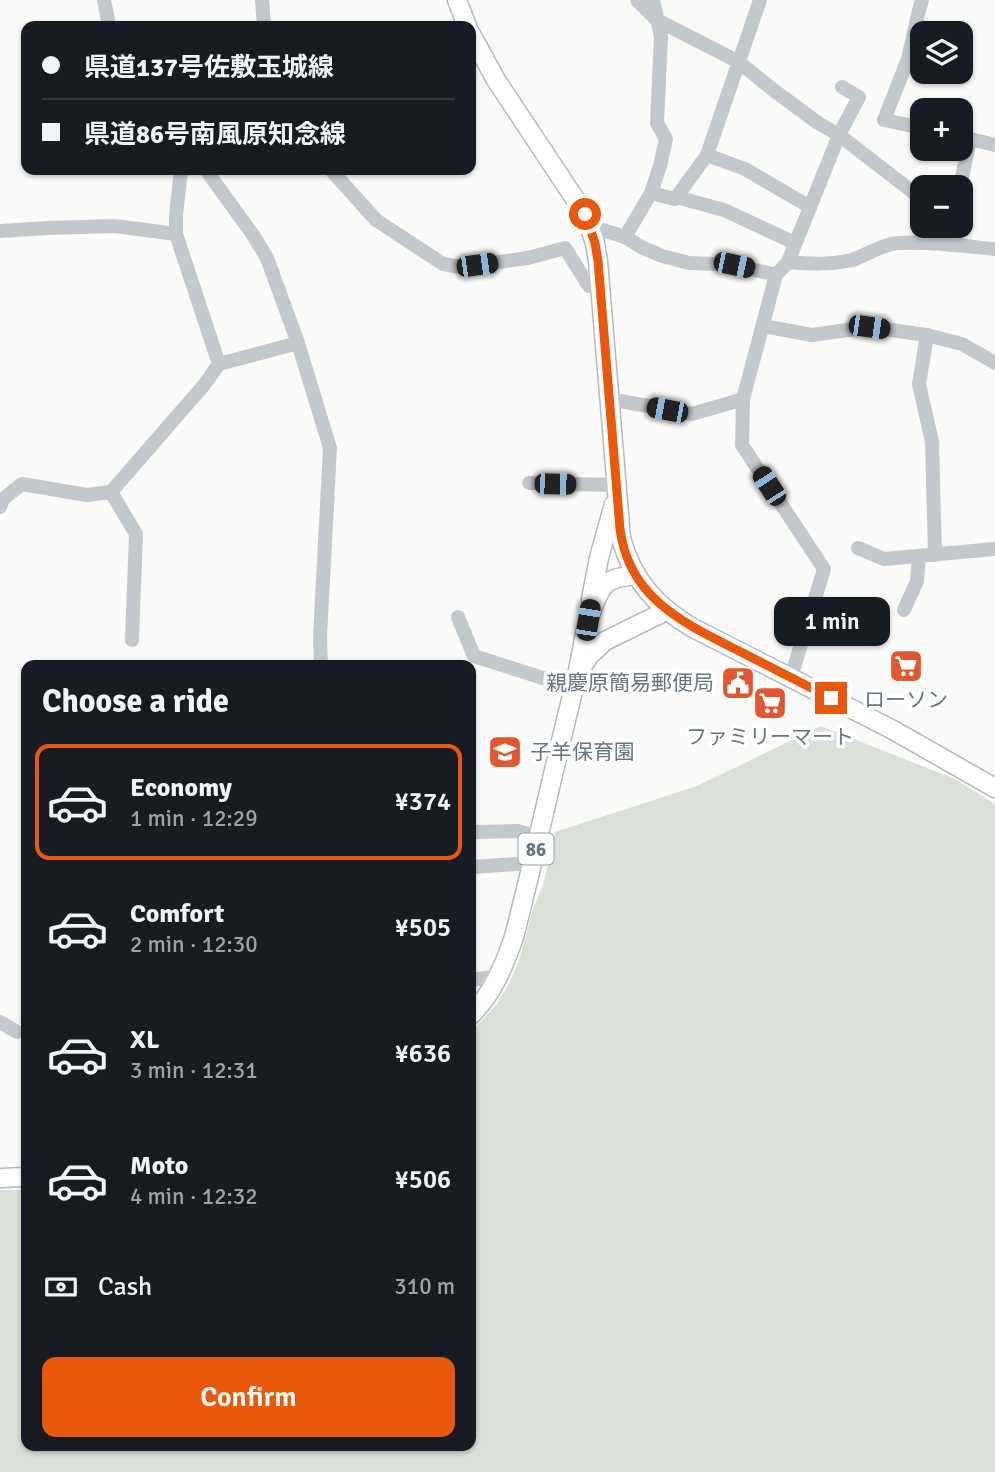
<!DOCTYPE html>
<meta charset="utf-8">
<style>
body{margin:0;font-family:Signika,"Noto Sans JP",sans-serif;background:#242831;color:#f1f3f6;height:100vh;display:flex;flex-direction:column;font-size:26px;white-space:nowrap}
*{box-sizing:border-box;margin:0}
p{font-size:23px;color:#9ea1a6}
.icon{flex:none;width:38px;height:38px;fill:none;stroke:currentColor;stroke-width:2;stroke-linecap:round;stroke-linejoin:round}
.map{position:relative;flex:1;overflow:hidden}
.drawer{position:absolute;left:21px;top:660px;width:455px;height:791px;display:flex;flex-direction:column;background:#171b24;border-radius:14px;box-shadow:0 2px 5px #0004}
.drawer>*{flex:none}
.hud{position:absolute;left:21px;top:21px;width:455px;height:154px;border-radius:14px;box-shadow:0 2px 5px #0004;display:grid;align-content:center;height:154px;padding:0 21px;background:#171b24}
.controls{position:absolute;left:910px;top:21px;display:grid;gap:14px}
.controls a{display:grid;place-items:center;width:63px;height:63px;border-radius:14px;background:#171b24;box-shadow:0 2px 5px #0004;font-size:35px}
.end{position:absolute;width:32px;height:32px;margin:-16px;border:9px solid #ea580c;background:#fff;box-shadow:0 0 0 4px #fff}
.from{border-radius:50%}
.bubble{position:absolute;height:49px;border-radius:14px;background:#171b24;box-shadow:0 2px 5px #0004;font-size:23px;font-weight:600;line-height:49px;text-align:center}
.car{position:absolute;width:21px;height:42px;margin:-21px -10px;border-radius:9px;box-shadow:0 0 5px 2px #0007;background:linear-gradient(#222 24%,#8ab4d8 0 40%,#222 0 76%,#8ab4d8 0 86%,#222 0)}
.hud b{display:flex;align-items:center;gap:24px;height:66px;font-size:26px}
.hud b+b{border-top:2px solid #363941}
.hud i{width:18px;height:18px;background:#f1f3f6}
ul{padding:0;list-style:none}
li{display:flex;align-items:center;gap:21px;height:116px;margin:0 14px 10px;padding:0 7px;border:4px solid transparent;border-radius:14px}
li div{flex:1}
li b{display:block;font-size:26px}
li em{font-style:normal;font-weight:600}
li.active{border-color:#ea580c}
li>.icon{width:63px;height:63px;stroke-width:1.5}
h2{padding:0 21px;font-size:32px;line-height:84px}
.pay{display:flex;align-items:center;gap:18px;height:77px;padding:0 21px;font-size:26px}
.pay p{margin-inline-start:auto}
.cta{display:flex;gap:14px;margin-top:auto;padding:14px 21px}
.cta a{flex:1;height:80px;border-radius:14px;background:#ea580c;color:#fff;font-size:28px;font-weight:600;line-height:80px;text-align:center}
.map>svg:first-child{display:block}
</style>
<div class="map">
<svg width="995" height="1472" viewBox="0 0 995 1472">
<rect width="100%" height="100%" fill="#fafaf8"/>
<polygon fill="#dadfd7" points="821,726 955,779 995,804 995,1472 0,1472 0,1190 26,1190 26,1446 471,1446 471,1032 497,1004 510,982 520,957 533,909 544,883 555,832 697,786"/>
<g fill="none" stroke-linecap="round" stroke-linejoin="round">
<g stroke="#b5babe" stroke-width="21">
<g id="major">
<polyline points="457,0 467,26"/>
<path d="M471,34L496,80L585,214L595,243L598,261L621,538C632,580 657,607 693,628L893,730L995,788"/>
<polyline points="591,599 599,558 614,504"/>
<polyline points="581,668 590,655 605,641 666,611"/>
<path d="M471,1015C493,993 504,966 514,937C536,852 554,766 576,680C583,649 585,616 602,588C609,577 625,577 636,575"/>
<polyline points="0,1178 26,1177"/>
</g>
</g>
<g stroke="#c3c8cc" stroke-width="14">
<polyline points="104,0 109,26"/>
<polyline points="262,0 264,26"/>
<polyline points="637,0 657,20 739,62 772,89 818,123 839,135 922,199"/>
<polyline points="922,128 884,120 908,59 918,14 922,0"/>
<polyline points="970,139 995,145"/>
<polyline points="707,155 745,169 810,207"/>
<polyline points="181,170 176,215 176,234 219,364"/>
<polyline points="206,170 253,235 267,258 298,343 330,448 320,637 321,665"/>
<polyline points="331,170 376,220 443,264 460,267 477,265 528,258 565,248 589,286 601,289"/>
<polyline points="960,187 970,139 961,137"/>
<polyline points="651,193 675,199 707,155 760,0"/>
<polyline points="676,197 724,210 795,243"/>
<path d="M590,226L625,237L643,248L662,256L689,263L734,265L776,275L788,262C810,264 830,265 852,260C867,255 882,244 898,243C930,241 963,246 995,249"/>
<polyline points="0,231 48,228 115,226 176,234"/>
<polyline points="625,237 651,193 660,166 666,139 657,123 661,37 653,0"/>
<polyline points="952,245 954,226"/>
<polyline points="788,262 839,135 859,97 842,87"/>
<polyline points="776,275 743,399 742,445 824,569 791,677"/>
<polyline points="763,326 812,335 869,327 927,335 962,344 995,363"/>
<polyline points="927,335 919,384 932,442 935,555"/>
<polyline points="609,399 692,414 743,399"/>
<polyline points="529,483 616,485"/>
<polyline points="111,492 136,534 132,640"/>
<polyline points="0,507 3,499 22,484 87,495 111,492 204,385 219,364 298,343"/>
<polyline points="858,548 884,559 995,549"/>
<polyline points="904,610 917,581 919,556"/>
<polyline points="458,617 474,656 574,688"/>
<polyline points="471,832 518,831 538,837"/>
<polyline points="471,867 533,863"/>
<polyline points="471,980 499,976"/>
<polyline points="0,1022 17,1032"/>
</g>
<use href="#major" stroke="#fff" stroke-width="18"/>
</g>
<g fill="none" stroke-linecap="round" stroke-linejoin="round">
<path stroke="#ea580c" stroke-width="9" d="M585,214L595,243L598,261L620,529C629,599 684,623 739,651C770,667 801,683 831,698"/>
</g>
<defs>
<g id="supermarket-square" transform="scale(1.75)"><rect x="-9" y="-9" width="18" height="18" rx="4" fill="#e4572e" stroke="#fff"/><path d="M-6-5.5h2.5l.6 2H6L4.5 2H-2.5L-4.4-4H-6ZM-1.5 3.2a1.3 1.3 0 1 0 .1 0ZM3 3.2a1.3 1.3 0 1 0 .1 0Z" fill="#fff"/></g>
<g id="civic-square" transform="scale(1.75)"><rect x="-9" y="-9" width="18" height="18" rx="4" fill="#e4572e" stroke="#fff"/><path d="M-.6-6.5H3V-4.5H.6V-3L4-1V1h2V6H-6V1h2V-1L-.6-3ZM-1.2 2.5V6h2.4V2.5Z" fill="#fff"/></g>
<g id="school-square" transform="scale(1.75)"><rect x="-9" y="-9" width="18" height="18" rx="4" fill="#e4572e" stroke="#fff"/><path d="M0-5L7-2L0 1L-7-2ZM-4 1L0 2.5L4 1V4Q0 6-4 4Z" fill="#fff"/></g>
</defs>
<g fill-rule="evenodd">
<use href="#supermarket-square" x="906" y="666"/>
<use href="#civic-square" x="738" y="683"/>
<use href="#supermarket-square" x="770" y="703"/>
<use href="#school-square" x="505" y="752"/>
</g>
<g text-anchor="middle" stroke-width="7" stroke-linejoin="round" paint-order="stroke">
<rect fill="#fff" stroke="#939fa8" stroke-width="2" x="518.5" y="833.5" width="35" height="31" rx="5"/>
<g font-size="19" font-weight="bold" fill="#657683">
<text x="536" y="856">86</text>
</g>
<g font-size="21" fill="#657683" stroke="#fff">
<text x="714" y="690" text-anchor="end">親慶原簡易郵便局</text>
<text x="906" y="707">ローソン</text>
<text x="770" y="744">ファミリーマート</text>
<text x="530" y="759" text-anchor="start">子羊保育園</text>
</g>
</g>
</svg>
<div class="controls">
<a><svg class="icon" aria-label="layers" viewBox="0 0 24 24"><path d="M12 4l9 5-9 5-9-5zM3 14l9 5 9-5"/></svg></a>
<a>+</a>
<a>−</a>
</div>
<i class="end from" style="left:585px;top:214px"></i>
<i class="end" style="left:831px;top:698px"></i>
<div class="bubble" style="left:774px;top:597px;width:116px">1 min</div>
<i class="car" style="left:477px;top:265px;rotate:82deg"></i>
<i class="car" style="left:734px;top:265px;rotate:102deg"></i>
<i class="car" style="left:869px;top:327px;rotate:98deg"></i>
<i class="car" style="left:667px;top:410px;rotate:281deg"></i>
<i class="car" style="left:555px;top:484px;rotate:91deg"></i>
<i class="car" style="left:769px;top:486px;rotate:327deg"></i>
<i class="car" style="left:588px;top:620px;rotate:9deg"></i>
<div class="hud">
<b><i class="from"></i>県道137号佐敷玉城線</b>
<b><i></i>県道86号南風原知念線</b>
</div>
<section class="drawer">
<h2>Choose a ride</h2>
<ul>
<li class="active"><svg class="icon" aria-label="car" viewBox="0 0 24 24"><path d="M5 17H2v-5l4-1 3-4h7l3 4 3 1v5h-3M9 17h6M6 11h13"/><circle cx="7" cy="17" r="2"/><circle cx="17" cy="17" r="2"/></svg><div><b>Economy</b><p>1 min · 12:29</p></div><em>¥374</em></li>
<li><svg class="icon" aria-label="car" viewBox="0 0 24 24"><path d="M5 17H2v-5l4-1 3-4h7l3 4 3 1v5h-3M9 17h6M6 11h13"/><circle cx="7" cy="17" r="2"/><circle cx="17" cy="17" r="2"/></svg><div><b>Comfort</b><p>2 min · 12:30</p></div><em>¥505</em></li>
<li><svg class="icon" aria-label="car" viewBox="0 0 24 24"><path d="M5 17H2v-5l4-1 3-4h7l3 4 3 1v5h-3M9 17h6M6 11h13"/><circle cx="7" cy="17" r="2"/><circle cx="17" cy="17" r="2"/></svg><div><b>XL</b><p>3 min · 12:31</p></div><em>¥636</em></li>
<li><svg class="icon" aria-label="car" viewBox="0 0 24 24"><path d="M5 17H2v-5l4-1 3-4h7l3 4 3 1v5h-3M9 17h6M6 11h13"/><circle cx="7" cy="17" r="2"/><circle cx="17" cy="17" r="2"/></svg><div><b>Moto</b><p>4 min · 12:32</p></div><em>¥506</em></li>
</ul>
<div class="pay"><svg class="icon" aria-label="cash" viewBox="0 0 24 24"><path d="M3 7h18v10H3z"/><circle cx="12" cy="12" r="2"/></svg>Cash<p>310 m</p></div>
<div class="cta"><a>Confirm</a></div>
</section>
</div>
